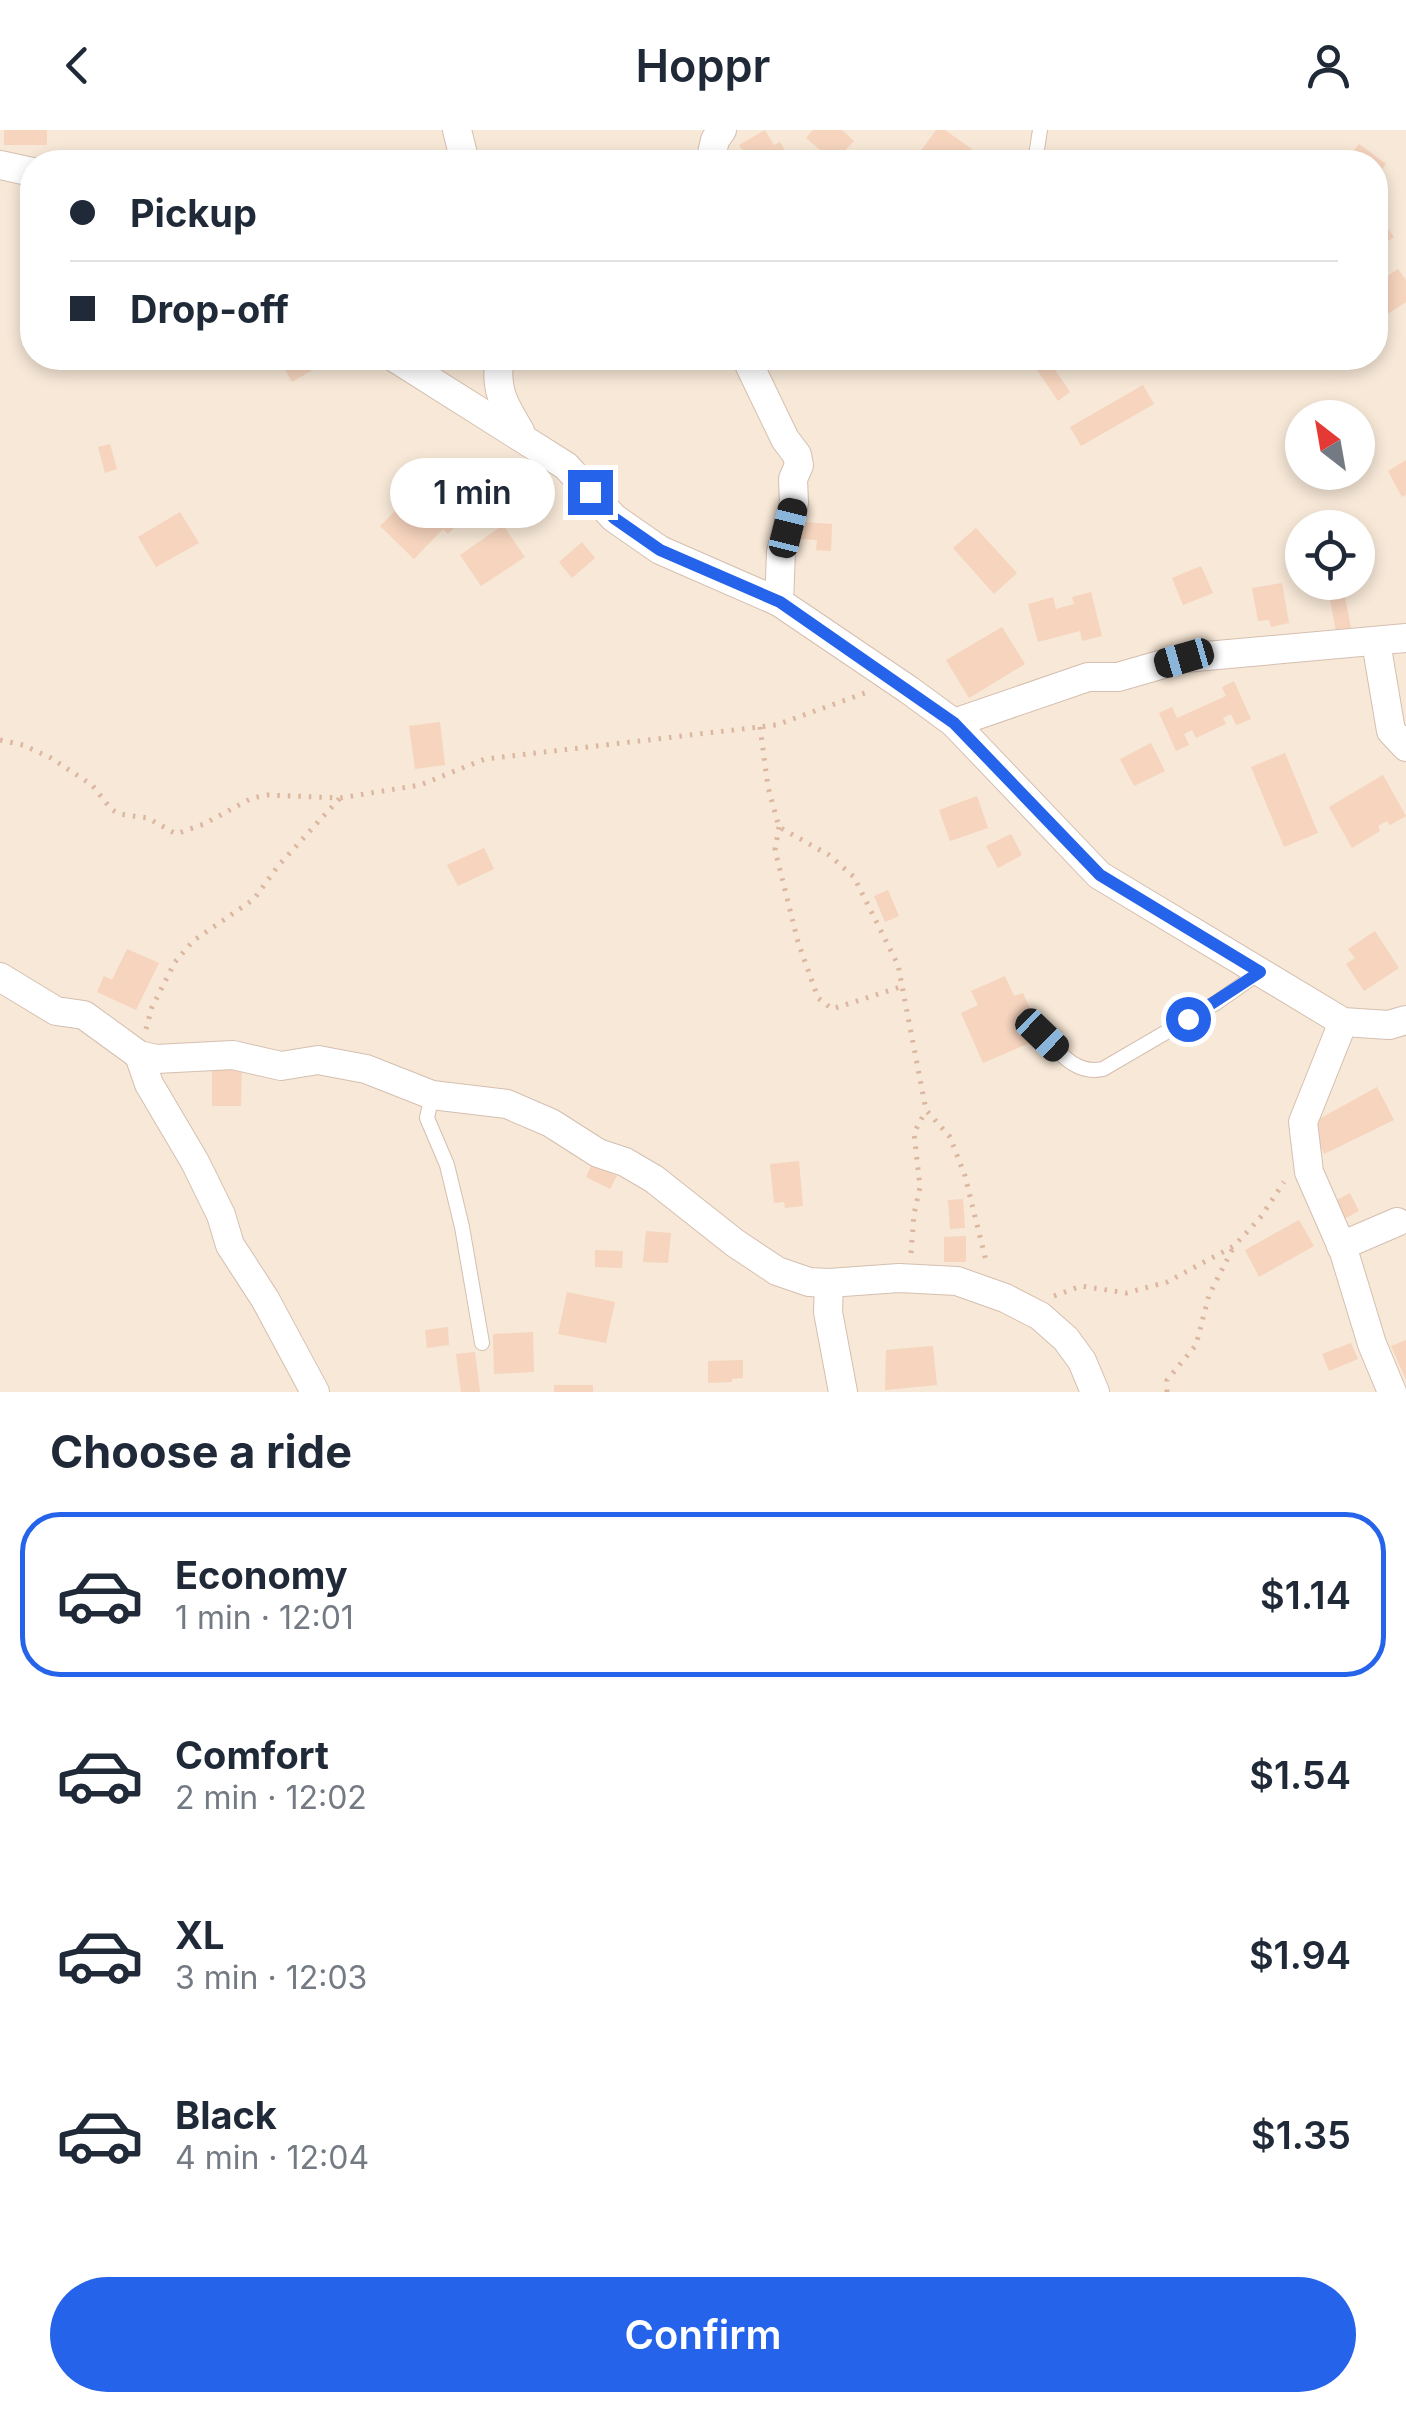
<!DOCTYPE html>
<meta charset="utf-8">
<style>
body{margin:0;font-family:Inter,sans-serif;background:#f6f6f7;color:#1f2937;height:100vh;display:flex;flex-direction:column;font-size:38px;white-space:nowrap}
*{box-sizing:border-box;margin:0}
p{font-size:32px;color:#747a83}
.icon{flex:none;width:55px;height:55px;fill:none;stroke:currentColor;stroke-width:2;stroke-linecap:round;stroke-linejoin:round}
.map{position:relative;height:1262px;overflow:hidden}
.sheet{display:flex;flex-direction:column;background:#fff;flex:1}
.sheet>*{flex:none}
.guide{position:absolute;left:20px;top:20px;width:1368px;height:220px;border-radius:40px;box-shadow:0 5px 15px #0003;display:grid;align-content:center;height:220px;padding:0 50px;background:#fff}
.needle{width:65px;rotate:329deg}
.fabs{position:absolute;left:1285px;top:270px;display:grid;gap:20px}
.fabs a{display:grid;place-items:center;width:90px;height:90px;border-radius:50%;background:#fff;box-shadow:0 5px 15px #0003;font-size:50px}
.end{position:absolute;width:45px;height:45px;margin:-22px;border:12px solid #2563eb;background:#fff;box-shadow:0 0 0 5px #fff}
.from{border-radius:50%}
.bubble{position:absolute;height:70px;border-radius:35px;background:#fff;box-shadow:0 5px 15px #0003;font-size:32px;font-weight:600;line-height:70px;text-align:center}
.car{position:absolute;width:30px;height:60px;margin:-30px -15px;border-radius:12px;box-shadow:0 0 8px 2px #0007;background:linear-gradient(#222 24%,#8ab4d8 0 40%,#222 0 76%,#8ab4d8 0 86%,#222 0)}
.guide b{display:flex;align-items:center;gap:35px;height:95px;font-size:38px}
.guide b+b{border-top:2px solid #e0e1e3}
.guide i{width:25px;height:25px;background:#1f2937}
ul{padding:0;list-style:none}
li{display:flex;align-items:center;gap:30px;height:165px;margin:0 20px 15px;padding:0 30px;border:5px solid transparent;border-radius:40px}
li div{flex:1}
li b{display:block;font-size:38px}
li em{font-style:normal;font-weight:600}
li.current{border-color:#2563eb}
li>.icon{width:90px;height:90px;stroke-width:1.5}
h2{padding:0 50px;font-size:45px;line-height:120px}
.cta{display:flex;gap:20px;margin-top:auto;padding:20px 50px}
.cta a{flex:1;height:115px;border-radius:60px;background:#2563eb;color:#fff;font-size:40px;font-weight:600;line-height:115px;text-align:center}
header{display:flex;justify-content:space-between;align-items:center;height:130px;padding:0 50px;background:#fff;font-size:45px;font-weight:600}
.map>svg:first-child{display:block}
</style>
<header><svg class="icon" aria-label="back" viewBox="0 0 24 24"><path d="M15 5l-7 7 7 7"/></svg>Hoppr<svg class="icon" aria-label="person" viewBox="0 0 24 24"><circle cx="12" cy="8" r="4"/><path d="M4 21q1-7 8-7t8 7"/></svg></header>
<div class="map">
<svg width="1406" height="1262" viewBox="0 0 1406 1262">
<rect width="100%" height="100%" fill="#fef6e9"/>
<path fill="#f7e8d7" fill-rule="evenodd" d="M0,0H1406V1262H0ZM32,32H1375V228H32ZM1302,288H1358V342H1302ZM1302,398H1358V452H1302Z"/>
<g fill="#f6d4be">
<rect x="4" y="0" width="43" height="15"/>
<polygon points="765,0 774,15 780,12 791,30 750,32 739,15"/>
<polygon points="813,0 842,0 854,11 834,32 806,8"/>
<polygon points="936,0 945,0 976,22 969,32 913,32"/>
<polygon points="1359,14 1386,34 1375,49 1375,32 1345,32"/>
<polygon points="1375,80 1394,107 1375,120"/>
<polygon points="1398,139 1406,150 1406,172 1377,191 1375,154"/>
<polygon points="278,228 333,228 292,252"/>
<polygon points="1029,228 1047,228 1070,262 1058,271"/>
<polygon points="1143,255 1154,274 1081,316 1070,297"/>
<polygon points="110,314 117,339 105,343 98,317"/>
<polygon points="1406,330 1406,365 1402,367 1388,341"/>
<polygon points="414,346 460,391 448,404 443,399 414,429 380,396 402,374 394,366"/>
<polygon points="180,382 199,413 156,437 138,407"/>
<polygon points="802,392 832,394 831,421 816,420 817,410 801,409"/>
<polygon points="503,395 525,427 481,456 460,425"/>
<polygon points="976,398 1017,443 994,464 953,418"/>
<polygon points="582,412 595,428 572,448 559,432"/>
<polygon points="1201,436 1213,463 1183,475 1172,448"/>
<polygon points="1282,453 1289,493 1271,497 1269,490 1258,491 1252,458"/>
<polygon points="1343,456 1353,509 1338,512 1328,459"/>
<polygon points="1091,462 1102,506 1082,511 1080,501 1038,512 1028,474 1053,467 1056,479 1074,474 1072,467"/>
<polygon points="1002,497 1025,534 969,568 946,530"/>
<polygon points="1234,551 1251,589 1236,595 1231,584 1223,588 1226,594 1196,608 1192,600 1184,604 1189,615 1176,621 1159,583 1172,577 1177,588 1226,566 1222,557"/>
<polygon points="440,592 445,635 415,639 409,596"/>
<polygon points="1151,613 1165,641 1134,656 1120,629"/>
<polygon points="1285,623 1318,703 1284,717 1251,637"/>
<polygon points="1383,645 1406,686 1390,695 1387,691 1378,696 1380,701 1352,718 1329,677"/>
<polygon points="977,666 988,698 950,711 939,680"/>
<polygon points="1011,704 1022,725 998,738 986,716"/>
<polygon points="484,718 494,739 458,756 447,735"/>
<polygon points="888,760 899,786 885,792 874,766"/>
<polygon points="1375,801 1399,838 1364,861 1346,834 1355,828 1348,819"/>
<polygon points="127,819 159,833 136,880 97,862 104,846 112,850"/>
<polygon points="1005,846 1014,866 1023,863 1039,899 1031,904 1034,911 983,933 961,883 978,875 971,861"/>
<polygon points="212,935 242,935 241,976 212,976"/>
<polygon points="1377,957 1394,990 1324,1024 1310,994"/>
<polygon points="799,1031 803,1076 785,1078 784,1072 774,1073 770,1034"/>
<polygon points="592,1034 617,1046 610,1059 586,1047"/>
<polygon points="1350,1063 1359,1081 1344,1089 1335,1071"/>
<polygon points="963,1069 965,1098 950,1099 948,1070"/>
<polygon points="1299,1090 1314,1116 1259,1147 1245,1120"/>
<polygon points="646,1101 671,1103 668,1133 643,1132"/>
<polygon points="966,1106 966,1132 944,1132 944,1107"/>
<polygon points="595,1120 623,1121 622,1138 595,1137"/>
<polygon points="567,1162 615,1172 606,1213 558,1204"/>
<polygon points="448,1197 449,1215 427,1218 425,1200"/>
<polygon points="533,1202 534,1242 494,1244 493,1204"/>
<polygon points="1406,1210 1406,1250 1391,1216"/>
<polygon points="1351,1213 1358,1229 1329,1241 1322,1224"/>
<polygon points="933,1216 937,1255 885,1260 886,1220"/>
<polygon points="475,1222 480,1262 461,1262 456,1224"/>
<polygon points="743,1230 743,1248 732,1249 732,1252 708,1253 708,1231"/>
<rect x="554" y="1255" width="39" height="7"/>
</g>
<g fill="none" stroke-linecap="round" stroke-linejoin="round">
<g stroke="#d5bfb0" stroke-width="16">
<g id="service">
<polyline points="1035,32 1040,0"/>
<path d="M1042,905C1060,923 1076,945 1103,939L1216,873L1260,842"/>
<polyline points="432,965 427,988 447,1035 462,1097 482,1213"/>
</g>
</g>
<g stroke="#d5bfb0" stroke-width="30">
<g id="minor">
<polyline points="457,0 465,32"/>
<polyline points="710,32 715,10 722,0"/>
<polyline points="0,35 32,42"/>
<polyline points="395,228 566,336 614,388 660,420 779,472 909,560 954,593 1099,745 1343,892 1389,895 1406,890"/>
<path d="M500,228C494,258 504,275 520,301"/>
<polyline points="746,228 785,309 797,325 799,335 793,349 794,373 781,422 779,472"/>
<polyline points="1376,512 1391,601 1406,617"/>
<polyline points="954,593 1088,547 1118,547 1184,528 1406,508"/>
<polyline points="0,847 56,881 84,885 139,925 156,929 233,925 281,936 318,930 366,939 432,965 507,974 551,993 598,1023 625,1032 654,1049 735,1113 777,1141 809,1152 829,1153 899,1148 957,1151 1005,1168 1040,1186 1066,1209 1082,1231 1095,1262"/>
<polyline points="1343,892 1303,992 1309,1042 1344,1122 1372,1214 1392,1262"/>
<polyline points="139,925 149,954 195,1032 221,1085 230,1115 265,1169 315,1262"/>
<polyline points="1341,1116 1397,1092"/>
<polyline points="829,1153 828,1182 843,1262"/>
</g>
</g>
<g stroke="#dcb7a0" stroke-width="5" stroke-dasharray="2.5 8" stroke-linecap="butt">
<polyline points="760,597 768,657 779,697 829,725 854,747 898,835 926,980 950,1007 965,1046 987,1135"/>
<polyline points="0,610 23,615 51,628 92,655 111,679 119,684 148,688 176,704 204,694 252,668 268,665 340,668 420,655 485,629 776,595 865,563"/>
<polyline points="779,697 775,720 798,812 818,868 832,879 900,857"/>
<polyline points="146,899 152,877 175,832 193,811 254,769 278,736 340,668"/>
<polyline points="911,1123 914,1084 920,1057 914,1003 926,980"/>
<polyline points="1054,1166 1081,1156 1126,1163 1167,1152 1234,1116 1260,1088 1284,1052"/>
<polyline points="1167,1262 1167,1250 1196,1215 1209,1165 1233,1118"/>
</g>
<use href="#service" stroke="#fff" stroke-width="14"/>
<use href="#minor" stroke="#fff" stroke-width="28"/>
</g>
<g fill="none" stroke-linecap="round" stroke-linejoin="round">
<polyline stroke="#2563eb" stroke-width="12" points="590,362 614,388 660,420 780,472 954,593 1100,745 1260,842 1188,889"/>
</g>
</svg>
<div class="fabs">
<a><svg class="needle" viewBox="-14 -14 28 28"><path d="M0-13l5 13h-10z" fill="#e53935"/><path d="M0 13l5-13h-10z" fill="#747a83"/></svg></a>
<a><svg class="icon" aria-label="locate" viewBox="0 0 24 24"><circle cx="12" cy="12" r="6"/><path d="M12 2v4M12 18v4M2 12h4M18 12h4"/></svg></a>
</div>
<i class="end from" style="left:1188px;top:889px"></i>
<i class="end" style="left:590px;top:362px"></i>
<div class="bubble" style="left:390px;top:328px;width:165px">1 min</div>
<i class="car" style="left:788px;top:398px;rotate:14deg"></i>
<i class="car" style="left:1184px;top:528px;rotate:254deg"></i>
<i class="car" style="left:1042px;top:905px;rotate:134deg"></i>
<div class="guide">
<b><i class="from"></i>Pickup</b>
<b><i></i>Drop-off</b>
</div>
</div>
<section class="sheet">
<h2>Choose a ride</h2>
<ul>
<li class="current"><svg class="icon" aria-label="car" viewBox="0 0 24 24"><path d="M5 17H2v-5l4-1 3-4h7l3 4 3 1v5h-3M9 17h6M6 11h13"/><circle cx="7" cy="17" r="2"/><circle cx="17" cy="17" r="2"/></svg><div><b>Economy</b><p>1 min · 12:01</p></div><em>$1.14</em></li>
<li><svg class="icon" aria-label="car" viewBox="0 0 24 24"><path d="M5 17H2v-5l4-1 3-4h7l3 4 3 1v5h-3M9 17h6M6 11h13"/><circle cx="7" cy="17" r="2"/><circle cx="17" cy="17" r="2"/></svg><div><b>Comfort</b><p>2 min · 12:02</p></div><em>$1.54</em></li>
<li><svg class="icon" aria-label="car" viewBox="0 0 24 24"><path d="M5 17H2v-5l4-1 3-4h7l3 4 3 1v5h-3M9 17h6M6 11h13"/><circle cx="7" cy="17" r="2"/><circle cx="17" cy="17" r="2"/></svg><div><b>XL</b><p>3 min · 12:03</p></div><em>$1.94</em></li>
<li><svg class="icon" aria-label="car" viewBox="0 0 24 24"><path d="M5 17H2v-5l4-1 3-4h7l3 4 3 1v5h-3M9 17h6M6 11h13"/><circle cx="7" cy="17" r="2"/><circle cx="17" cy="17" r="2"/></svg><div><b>Black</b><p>4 min · 12:04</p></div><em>$1.35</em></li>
</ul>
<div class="cta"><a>Confirm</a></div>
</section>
